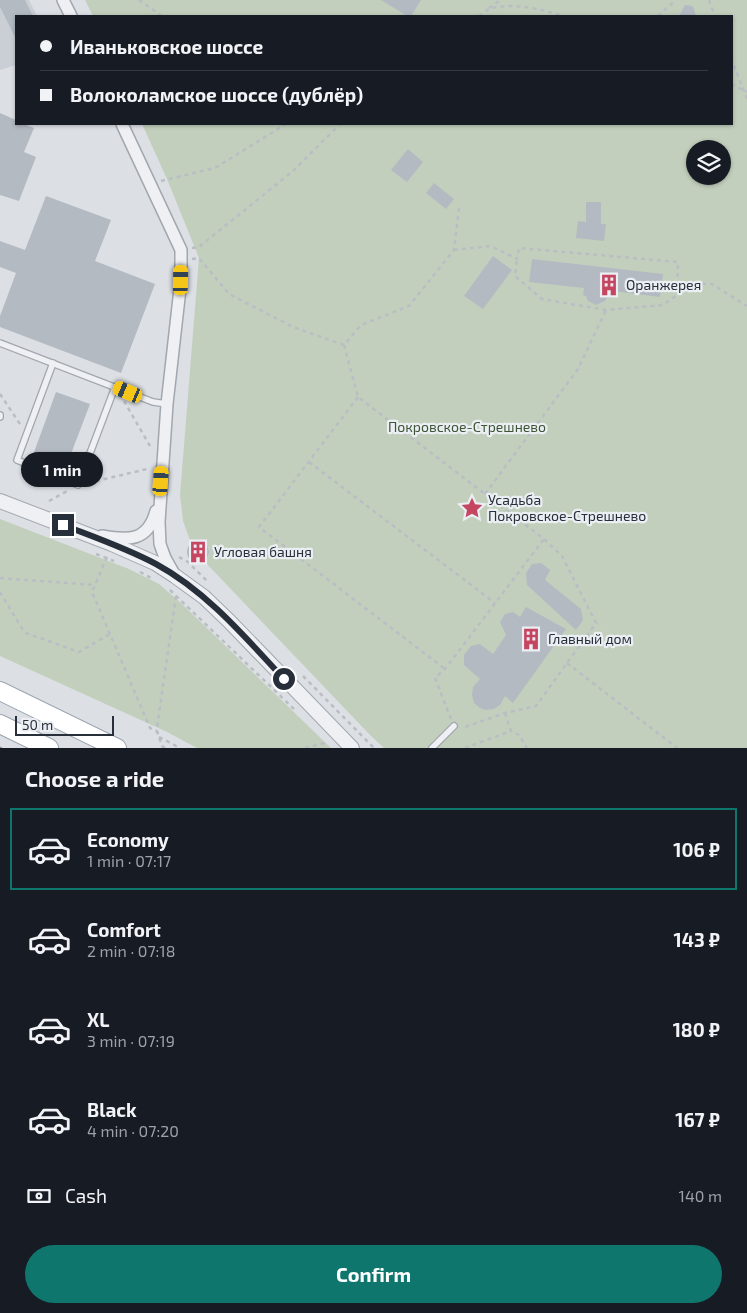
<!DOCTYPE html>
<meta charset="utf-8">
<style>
body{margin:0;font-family:"Exo 2",sans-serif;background:#20242c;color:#f1f3f6;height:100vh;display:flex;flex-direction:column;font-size:19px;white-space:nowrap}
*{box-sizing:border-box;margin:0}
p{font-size:16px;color:#9ea1a6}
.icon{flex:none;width:28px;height:28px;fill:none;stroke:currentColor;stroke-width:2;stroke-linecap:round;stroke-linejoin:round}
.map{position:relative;height:748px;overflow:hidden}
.sheet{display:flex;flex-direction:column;background:#171b24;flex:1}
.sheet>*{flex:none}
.top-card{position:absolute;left:15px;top:15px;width:718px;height:110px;border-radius:0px;box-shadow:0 1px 4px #0004;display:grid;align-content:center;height:110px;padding:0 25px;background:#171b24}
.controls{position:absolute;left:686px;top:140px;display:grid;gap:10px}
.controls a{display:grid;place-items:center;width:45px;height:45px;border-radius:50%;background:#171b24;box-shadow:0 1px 4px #0004;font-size:25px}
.scale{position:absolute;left:15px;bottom:12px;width:99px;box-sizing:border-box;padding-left:5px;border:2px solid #272f3a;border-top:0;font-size:14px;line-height:18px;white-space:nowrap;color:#272f3a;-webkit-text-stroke:4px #ebeff3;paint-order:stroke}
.end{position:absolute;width:22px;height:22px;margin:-11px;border:6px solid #272f3a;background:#fff;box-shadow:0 0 0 2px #fff}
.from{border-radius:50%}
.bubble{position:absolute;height:35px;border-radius:18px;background:#171b24;box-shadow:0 1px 4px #0004;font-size:16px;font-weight:700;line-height:35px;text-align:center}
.car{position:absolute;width:15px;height:30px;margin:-15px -8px;border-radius:6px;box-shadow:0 0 4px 1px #0007;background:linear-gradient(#f5c518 24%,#345 0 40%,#f5c518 0 76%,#345 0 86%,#f5c518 0)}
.top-card b{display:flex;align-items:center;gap:18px;height:48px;font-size:19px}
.top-card b+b{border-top:1px solid #363941}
.top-card i{width:12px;height:12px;background:#f1f3f6}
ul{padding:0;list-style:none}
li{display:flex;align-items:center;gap:15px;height:82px;margin:0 10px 8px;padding:0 15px;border:2px solid transparent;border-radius:0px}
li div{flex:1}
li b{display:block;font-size:19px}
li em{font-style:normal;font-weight:700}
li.current{border-color:#0f766e}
li>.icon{width:45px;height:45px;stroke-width:1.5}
h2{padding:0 25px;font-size:22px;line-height:60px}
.pay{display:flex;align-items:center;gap:12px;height:55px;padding:0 25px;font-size:19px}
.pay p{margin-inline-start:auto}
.action{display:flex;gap:10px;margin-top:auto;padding:10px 25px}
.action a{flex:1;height:58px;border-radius:30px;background:#0f766e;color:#fff;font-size:20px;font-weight:700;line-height:58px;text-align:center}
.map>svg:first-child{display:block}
</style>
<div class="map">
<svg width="747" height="748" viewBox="0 0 747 748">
<rect width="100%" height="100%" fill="#dce0e5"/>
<polygon fill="#cacfd6" points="0,0 29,0 37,16 16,16 16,65 0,70"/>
<g fill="#c3cfbd" fill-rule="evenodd">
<path d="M85,0H747V748H384L370,735L205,562L209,555V548L201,541H194L191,543L183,521L180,495L199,258L167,179L142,124H731V16H93ZM695,149H722V176H695Z"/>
<polygon points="0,519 129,569 159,584 181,603 331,748 197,748 167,732 0,656"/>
</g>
<g fill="#b3bac2">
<polygon points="0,0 25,0 33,16 16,16 16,39 0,7"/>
<polygon points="381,0 421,0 411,16 407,16"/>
<polygon points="685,5 692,6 694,9 696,16 679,16"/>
<polygon points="0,113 16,120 16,124 24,124 34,128 24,152 36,157 19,201 0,195"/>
<polygon points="408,149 423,162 407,182 391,170"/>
<polygon points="434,183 454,199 446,209 426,193"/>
<polygon points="46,196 111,220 95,261 155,284 121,373 0,327 0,316 16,273 0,267 0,241 25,250"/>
<polygon points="586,202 601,202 601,224 606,224 604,241 576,238 578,221 586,222"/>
<polygon points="493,256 512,270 483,309 464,296"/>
<polygon points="532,259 663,274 660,297 612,291 611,298 607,298 605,301 596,305 588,301 586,296 583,295 584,288 529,282"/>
<polygon points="56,392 90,404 66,467 33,455"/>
<circle cx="198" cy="552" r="11"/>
<polygon points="541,563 550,570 545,580 581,609 583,620 576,630 527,585 526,573 532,564"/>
<polygon points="526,607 566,629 513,703 505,696 500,705 494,709 486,710 480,708 474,703 472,695 473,687 480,679 464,665 464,655 471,646 480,644 493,654 506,635 500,622 505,614 513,612 520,617"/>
</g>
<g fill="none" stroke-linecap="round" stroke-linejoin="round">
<g stroke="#a2a7ae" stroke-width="8">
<g id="service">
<polyline points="0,343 153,402 167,404"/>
<polyline points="53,363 17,460 78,485 115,387"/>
<polyline points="0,415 0,417"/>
<polyline points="432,748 454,726"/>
</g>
</g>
<g stroke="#a2a7ae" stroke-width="14">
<g id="minor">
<polyline points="63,0 71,16"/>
<polyline points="122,124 181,250 181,280 167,404 159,522 160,544 165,558 175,576"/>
<path d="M102,536C129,541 148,541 156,511"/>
</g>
</g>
<g stroke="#a2a7ae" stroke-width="16">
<polyline id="tertiary" points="0,501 112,544 155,563 175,576 204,597 229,621 352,748"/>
</g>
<g stroke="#9ca5b0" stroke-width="20">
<g id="primary">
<polyline points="0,691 117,748"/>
<polyline points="0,724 49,748"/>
</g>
</g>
<g stroke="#babec4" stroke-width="2.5" stroke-dasharray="4 4" stroke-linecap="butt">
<polyline points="139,0 162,16"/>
<polyline points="709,0 715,16"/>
<polyline points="489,8 501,0"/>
<path d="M479,16C482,14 485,11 489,9C508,2 544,9 562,16"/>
<polyline points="658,16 676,0"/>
<polyline points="731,58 747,99"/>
<polyline points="731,84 747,92"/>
<polyline points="161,181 215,168 286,124"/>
<polyline points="192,248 199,247 293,171 340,124"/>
<polyline points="454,250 491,246 517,259 519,248 678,262 677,295 663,305 606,310 542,299 515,276 517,259"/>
<polyline points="192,259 199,258 229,294 293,327 344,345 361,325 409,306 454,250 459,208"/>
<polyline points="678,283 712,284 747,306"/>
<polyline points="344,345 358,397 544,539 562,556 596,623 536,706 505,713 462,728"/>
<polyline points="0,394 20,424"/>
<polyline points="358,397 259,527 445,669"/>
<polyline points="124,401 150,446"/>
<polyline points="309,462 495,603"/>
<polyline points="88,483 147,469"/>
<polyline points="485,494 578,369 606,310"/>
<polyline points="49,501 69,490"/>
<polyline points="96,554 114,561"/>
<polyline points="107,557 92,592 150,728 157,731"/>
<polyline points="179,557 188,562 209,583"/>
<polyline points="140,572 153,579"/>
<polyline points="0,578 95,585"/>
<polyline points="170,590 294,709"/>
<polyline points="0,592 21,627 26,633 79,652 110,634"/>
<polyline points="567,663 677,748"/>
<polyline points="303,676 374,748"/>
<polyline points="505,713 511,731 519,735 527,748"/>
<polyline points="451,719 435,678 445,669 544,539"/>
<polyline points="159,737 180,748"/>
<polyline points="165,748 162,746 157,731 158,720 176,596"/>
<polyline points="305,748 328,742"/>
<polyline points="465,748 511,731"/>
</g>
<use href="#service" stroke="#eef0f4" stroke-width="5.5"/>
<use href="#minor" stroke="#eef0f4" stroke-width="11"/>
<use href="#tertiary" stroke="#eef0f4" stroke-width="14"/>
<use href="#primary" stroke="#fff" stroke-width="18"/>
<polyline stroke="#76818e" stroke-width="1" points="0,747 2,748"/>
</g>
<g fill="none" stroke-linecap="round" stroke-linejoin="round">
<path stroke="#272f3a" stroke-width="6" d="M63,525C94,537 126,548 156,564C206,591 245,637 284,679"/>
</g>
<defs>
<g id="building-bare" transform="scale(1.725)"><path d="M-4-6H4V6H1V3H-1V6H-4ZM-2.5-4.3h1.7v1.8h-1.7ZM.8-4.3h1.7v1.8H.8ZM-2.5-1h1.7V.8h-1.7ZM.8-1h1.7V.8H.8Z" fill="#c54661" stroke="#ebeff3" stroke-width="2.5" paint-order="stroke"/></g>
<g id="sight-bare" transform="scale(1.725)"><path d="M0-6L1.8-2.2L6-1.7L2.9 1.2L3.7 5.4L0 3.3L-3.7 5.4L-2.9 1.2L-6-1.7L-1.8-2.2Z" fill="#c54661" stroke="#ebeff3" stroke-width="2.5" paint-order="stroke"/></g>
</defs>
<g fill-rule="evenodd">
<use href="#building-bare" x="609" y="285"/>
<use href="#sight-bare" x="472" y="508"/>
<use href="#building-bare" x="198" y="552"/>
<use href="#building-bare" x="531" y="639"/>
</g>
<g text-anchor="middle" stroke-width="4.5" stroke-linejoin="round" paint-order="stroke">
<g font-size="14" fill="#272f3a" stroke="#ebeff3" text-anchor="start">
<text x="626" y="290">Оранжерея</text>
<text x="488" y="505">Усадьба<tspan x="488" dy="16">Покровское-Стрешнево</tspan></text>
<text x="214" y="557">Угловая башня</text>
<text x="548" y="644">Главный дом</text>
</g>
<g font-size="14" fill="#3d5535" stroke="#ebeff3">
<text x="467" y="432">Покровское-Стрешнево</text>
</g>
</g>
</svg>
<div class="controls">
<a><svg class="icon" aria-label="layers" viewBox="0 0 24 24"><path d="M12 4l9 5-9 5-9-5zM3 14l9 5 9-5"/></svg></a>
</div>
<div class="scale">50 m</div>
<i class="end from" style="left:284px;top:679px"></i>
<i class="end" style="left:63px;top:525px"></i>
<div class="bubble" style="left:21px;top:452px;width:82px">1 min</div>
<i class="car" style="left:181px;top:280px;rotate:1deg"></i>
<i class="car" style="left:128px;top:392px;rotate:293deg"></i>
<i class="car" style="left:161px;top:481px;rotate:4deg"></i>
<div class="top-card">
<b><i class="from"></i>Иваньковское шоссе</b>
<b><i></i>Волоколамское шоссе (дублёр)</b>
</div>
</div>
<section class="sheet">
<h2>Choose a ride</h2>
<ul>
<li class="current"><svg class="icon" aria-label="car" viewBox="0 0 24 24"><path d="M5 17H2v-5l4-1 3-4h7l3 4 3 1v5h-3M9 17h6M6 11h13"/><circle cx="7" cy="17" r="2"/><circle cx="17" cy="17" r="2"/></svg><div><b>Economy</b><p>1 min · 07:17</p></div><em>106 ₽</em></li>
<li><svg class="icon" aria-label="car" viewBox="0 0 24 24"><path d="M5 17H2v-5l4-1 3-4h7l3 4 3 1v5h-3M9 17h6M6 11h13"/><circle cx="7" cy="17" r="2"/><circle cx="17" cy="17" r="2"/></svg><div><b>Comfort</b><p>2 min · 07:18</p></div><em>143 ₽</em></li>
<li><svg class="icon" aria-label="car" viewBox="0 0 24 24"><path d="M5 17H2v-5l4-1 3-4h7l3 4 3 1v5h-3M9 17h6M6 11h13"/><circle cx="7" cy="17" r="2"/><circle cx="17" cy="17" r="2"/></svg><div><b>XL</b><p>3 min · 07:19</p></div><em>180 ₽</em></li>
<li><svg class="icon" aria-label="car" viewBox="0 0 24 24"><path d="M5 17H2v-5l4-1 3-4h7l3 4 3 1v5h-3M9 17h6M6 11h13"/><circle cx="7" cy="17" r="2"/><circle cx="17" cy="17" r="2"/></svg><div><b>Black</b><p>4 min · 07:20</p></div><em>167 ₽</em></li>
</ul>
<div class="pay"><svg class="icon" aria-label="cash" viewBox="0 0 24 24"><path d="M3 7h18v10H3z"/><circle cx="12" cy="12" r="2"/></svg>Cash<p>140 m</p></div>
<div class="action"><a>Confirm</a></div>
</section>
